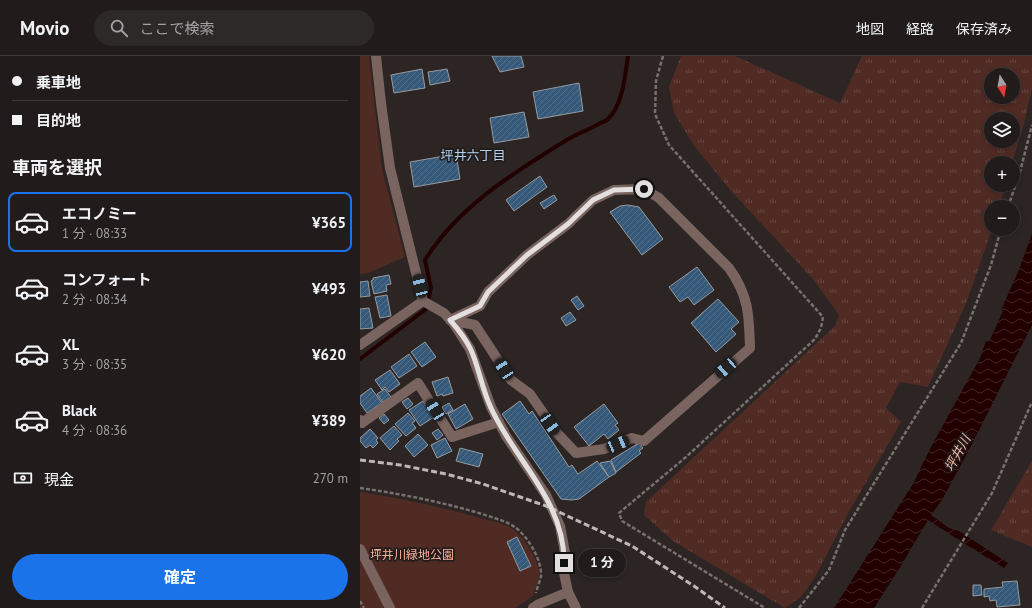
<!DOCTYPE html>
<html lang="ja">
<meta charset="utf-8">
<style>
body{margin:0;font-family:"PT Sans","Noto Sans JP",sans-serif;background:#2d2928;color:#f1f3f6;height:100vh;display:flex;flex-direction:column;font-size:15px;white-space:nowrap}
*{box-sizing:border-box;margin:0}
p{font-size:13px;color:#a2a1a3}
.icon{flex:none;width:22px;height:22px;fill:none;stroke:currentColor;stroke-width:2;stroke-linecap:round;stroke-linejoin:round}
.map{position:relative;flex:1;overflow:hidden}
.sheet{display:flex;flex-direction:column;background:#211c1b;width:360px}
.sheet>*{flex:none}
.banner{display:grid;align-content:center;height:88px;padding:0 12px;background:#211c1b}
.needle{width:26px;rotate:169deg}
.tools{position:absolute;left:624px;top:12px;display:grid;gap:8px}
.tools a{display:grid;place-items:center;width:36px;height:36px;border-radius:50%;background:#211c1b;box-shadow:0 2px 6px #0003,0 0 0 1px #3e3a3a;font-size:20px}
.end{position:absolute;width:18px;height:18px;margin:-9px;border:5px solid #e3dfde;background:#111;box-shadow:0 0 0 2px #111}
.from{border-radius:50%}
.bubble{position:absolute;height:28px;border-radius:14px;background:#211c1b;box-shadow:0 2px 6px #0003,0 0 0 1px #3e3a3a;font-size:13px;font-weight:700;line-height:28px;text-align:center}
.car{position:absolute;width:12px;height:24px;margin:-12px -6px;border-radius:5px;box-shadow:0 0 3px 1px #0007;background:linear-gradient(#222 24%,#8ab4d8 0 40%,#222 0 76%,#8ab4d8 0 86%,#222 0)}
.banner b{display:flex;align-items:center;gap:14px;height:38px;font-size:15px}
.banner b+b{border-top:1px solid #3e3a3a}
.banner i{width:10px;height:10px;background:#f1f3f6}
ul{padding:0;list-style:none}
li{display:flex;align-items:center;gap:12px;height:60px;margin:0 8px 6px;padding:0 4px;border:2px solid transparent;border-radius:8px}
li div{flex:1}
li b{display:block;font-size:15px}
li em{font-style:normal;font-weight:700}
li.selected{border-color:#1a73e8}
li>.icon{width:36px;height:36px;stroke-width:1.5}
h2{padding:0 12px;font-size:18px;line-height:48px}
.pay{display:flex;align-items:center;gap:10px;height:44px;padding:0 12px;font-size:15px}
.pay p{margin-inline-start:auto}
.primary-button{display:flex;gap:8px;margin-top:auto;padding:8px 12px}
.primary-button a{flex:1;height:46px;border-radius:24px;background:#1a73e8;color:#fff;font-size:16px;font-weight:700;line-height:46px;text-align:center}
header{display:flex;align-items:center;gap:24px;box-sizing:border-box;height:56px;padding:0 20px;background:#211c1b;border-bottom:1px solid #3e3a3a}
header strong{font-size:19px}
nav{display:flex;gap:22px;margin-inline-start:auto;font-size:14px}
.search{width:280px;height:36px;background:#2d2928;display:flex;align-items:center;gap:10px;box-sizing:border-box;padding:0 14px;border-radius:22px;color:#a2a1a3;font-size:15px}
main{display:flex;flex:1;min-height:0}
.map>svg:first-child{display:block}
</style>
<header>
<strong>Movio</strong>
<div class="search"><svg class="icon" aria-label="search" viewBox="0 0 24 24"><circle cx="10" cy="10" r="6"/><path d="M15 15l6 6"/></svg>ここで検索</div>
<nav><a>地図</a><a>経路</a><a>保存済み</a></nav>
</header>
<main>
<section class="sheet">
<div class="banner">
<b><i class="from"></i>乗車地</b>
<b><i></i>目的地</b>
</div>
<h2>車両を選択</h2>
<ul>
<li class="selected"><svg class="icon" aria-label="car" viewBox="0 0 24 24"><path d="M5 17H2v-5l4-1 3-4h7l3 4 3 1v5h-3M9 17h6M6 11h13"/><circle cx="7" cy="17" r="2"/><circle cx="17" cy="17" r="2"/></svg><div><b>エコノミー</b><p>1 分 · 08:33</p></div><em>¥365</em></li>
<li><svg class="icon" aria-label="car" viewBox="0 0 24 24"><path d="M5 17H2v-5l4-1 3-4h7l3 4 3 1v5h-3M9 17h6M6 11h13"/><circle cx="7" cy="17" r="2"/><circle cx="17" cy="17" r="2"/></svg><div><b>コンフォート</b><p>2 分 · 08:34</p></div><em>¥493</em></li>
<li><svg class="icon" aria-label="car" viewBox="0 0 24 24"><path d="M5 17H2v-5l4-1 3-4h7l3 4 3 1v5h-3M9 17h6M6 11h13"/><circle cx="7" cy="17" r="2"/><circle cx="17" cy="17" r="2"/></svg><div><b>XL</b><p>3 分 · 08:35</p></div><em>¥620</em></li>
<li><svg class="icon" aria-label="car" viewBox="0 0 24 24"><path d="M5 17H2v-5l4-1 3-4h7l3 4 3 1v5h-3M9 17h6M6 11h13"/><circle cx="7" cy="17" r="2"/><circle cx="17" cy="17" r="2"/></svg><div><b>Black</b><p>4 分 · 08:36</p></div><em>¥389</em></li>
</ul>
<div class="pay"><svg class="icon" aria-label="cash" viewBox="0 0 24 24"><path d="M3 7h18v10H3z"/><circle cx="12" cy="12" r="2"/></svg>現金<p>270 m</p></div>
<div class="primary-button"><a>確定</a></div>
</section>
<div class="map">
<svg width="672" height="552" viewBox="0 0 672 552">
<defs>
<pattern id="grass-tufts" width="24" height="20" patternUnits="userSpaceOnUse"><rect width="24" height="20" fill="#502b24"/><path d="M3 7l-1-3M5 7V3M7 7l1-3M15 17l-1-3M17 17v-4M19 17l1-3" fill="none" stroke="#694943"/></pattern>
<pattern id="water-waves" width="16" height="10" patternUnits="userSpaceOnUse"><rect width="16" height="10" fill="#200"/><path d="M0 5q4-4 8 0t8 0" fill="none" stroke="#422525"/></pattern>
<pattern id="building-hatch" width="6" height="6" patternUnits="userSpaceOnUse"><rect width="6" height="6" fill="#365979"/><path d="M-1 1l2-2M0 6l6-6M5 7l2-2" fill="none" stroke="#53708c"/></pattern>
</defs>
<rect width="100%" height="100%" fill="#2c2524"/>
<g fill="url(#grass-tufts)" fill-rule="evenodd">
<path d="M321,0H375L480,47L502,0H672V33L663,71L652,107H631V129H646L639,151H631L632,173L607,245L568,331L540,326L526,352L541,366L491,452L455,521L442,540L425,552L313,485L284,459L286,446L475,270L479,259L453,223L371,135L335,91L314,57L309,31ZM631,19H653V41H631ZM631,63H653V85H631Z"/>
<polygon points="672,405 672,491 631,474"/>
</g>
<g fill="#502b24">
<polygon points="0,0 9,0 22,113 45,201 8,217 0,218"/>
<path d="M0,436C41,442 81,451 120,462C131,465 145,467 154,474C165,483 180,505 179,519C179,525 175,533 173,540L155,552H0Z"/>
</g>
<polygon fill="url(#water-waves)" points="672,178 672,269 609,394 582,444 571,459 589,472 599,475 648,507 644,512 605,488 568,464 539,513 514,552 474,552 553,428 571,391 620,302 626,285 629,286 643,255 641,254 658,216"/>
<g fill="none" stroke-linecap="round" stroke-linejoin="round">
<path stroke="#200" stroke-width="4" d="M0,303L66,253L71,232L65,204C98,151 153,117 205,85C215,79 225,75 235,70C239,67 245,66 248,63C263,49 265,19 268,0"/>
</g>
<g fill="url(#building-hatch)" stroke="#959ba0">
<polygon points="132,0 161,0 164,11 140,16"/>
<polygon points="62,13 65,32 34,37 31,19"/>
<polygon points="87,13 90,25 70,29 68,16"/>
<polygon points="219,27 223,55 178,63 173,36"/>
<polygon points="164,56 169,81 134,87 130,62"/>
<polygon points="96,98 100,123 54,131 50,106"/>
<polygon points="180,120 187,131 154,155 146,144"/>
<polygon points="194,139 197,144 184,153 180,147"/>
<polygon points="268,149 279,151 303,183 282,199 250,156 260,150"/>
<polygon points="337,211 354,234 334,249 328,241 320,246 309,231"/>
<polygon points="29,219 31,228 26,229 27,235 14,238 11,225 13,224 13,222"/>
<polygon points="8,225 10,240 0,241 0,226"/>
<polygon points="27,239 31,260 20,262 15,241"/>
<polygon points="217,240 224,250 218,254 211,244"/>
<polygon points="358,243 379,266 371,273 376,278 356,296 331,267"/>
<polygon points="9,252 13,272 0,273 0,253"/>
<polygon points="210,256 216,264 206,270 201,262"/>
<polygon points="65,286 76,301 62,311 51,296"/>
<polygon points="49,298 57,310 39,322 31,311"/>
<polygon points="30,314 40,328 29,336 25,331 22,334 15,324"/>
<polygon points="88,321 93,337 83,340 82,338 77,340 72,326"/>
<polygon points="11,332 22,347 7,357 0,347 0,340"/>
<polygon points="25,333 31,341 23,346 17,338"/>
<polygon points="48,342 53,348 47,353 42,346"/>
<polygon points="63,345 74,361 60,370 49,354"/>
<polygon points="160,345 169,358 172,355 209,411 212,409 218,418 237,405 249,421 219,443 212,444 201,443 142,358"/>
<polygon points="89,347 93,354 86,358 82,351"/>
<polygon points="105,348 113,363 96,373 88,358"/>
<polygon points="244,348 258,367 255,369 259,374 248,383 244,378 229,390 214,371"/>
<polygon points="48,357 55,365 52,367 56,372 46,380 35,368"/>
<polygon points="24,358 29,364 24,368 19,362"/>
<polygon points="34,370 42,379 37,383 39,385 30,394 20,382"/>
<polygon points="10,373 18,382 16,384 18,387 13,392 10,389 6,392 0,385 0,382"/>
<polygon points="78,373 83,379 77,384 72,377"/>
<polygon points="58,378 68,389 54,401 45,390"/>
<polygon points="85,382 92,395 77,402 71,389"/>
<polygon points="279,387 283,392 279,395 281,397 256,416 251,404"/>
<polygon points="100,392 123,398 119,411 96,405"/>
<polygon points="250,405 256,417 249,421 240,407"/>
<polygon points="157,481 171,510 160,515 147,486"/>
<polygon points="657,525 660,549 637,551 636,544 630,545 629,540 624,541 624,533 643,531 642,526"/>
<polygon points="613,529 621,529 622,539 613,540"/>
</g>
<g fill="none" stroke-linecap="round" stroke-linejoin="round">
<g stroke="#76706f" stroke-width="2.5" stroke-dasharray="4 2" stroke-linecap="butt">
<polyline points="303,0 296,25 295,58 309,89 463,261 461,272 455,283 326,401 259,457 262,465 405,552"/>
<polyline points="648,151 660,116 672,69"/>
<path d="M0,432C42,438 82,446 122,458C134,462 147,465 156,472C168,481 182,504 181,520C180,525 177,532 176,537"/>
<polyline points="0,545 4,552"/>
<polyline points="439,552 469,514 485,474 601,287 631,209 641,173"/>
<polyline points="562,552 632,437 672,346"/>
</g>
<g stroke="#7a645f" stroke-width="10">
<polyline points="16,0 21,47 30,112 63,245 84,257 94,268 110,293 131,351 146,380 186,439 200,470 205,497 204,517 208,536 216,552"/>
<path d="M284,133L299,142L369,212C389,240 389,259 390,292L284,385L272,382L244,393L216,397L197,377L170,338L151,324L115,269L90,264L120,250L128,236L167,199L208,168L233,144L254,134Z"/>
<polyline points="0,289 63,245"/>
<polyline points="0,364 2,367 58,327 92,381 139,366"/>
<polyline points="0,493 30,552"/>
<polyline points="173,552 179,548 208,536"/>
</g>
<polyline stroke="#bdb8b7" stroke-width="3" stroke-dasharray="6 3" stroke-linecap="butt" points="0,404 40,409 86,418 123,428 186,450 272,490 334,530 365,552"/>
</g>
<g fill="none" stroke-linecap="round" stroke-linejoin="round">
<path stroke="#e3dfde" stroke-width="5" d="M204,507C205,445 155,405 131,352C122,333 119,312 111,294C106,283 97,272 90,264L120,250L128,236L167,199L208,168L233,144L254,134L284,133"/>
</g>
<g text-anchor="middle" stroke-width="3.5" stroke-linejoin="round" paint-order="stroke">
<g font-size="12" fill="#feaf9e" stroke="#221c1a">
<text x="52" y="503">坪井川緑地公園</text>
</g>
<g font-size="13" fill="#afd2f3" stroke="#221c1a">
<text x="113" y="104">坪井六丁目</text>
</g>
<g font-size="13" font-style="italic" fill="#f7b7a9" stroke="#221c1a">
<text transform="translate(597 397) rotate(-61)" y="5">坪井川</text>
</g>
</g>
</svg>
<div class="tools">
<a><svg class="needle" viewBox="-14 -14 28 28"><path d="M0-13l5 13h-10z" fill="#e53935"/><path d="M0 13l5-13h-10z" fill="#a2a1a3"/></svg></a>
<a><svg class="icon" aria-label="layers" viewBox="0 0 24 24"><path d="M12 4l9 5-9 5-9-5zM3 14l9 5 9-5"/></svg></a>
<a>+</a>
<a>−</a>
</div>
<i class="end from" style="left:284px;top:133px"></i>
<i class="end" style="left:204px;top:507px"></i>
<div class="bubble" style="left:218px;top:493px;width:48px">1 分</div>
<i class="car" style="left:60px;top:230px;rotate:346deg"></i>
<i class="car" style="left:366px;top:312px;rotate:229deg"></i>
<i class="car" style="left:144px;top:313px;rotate:327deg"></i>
<i class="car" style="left:75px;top:354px;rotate:328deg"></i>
<i class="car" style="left:190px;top:368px;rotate:145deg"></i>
<i class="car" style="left:258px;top:388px;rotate:67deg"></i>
</div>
</main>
